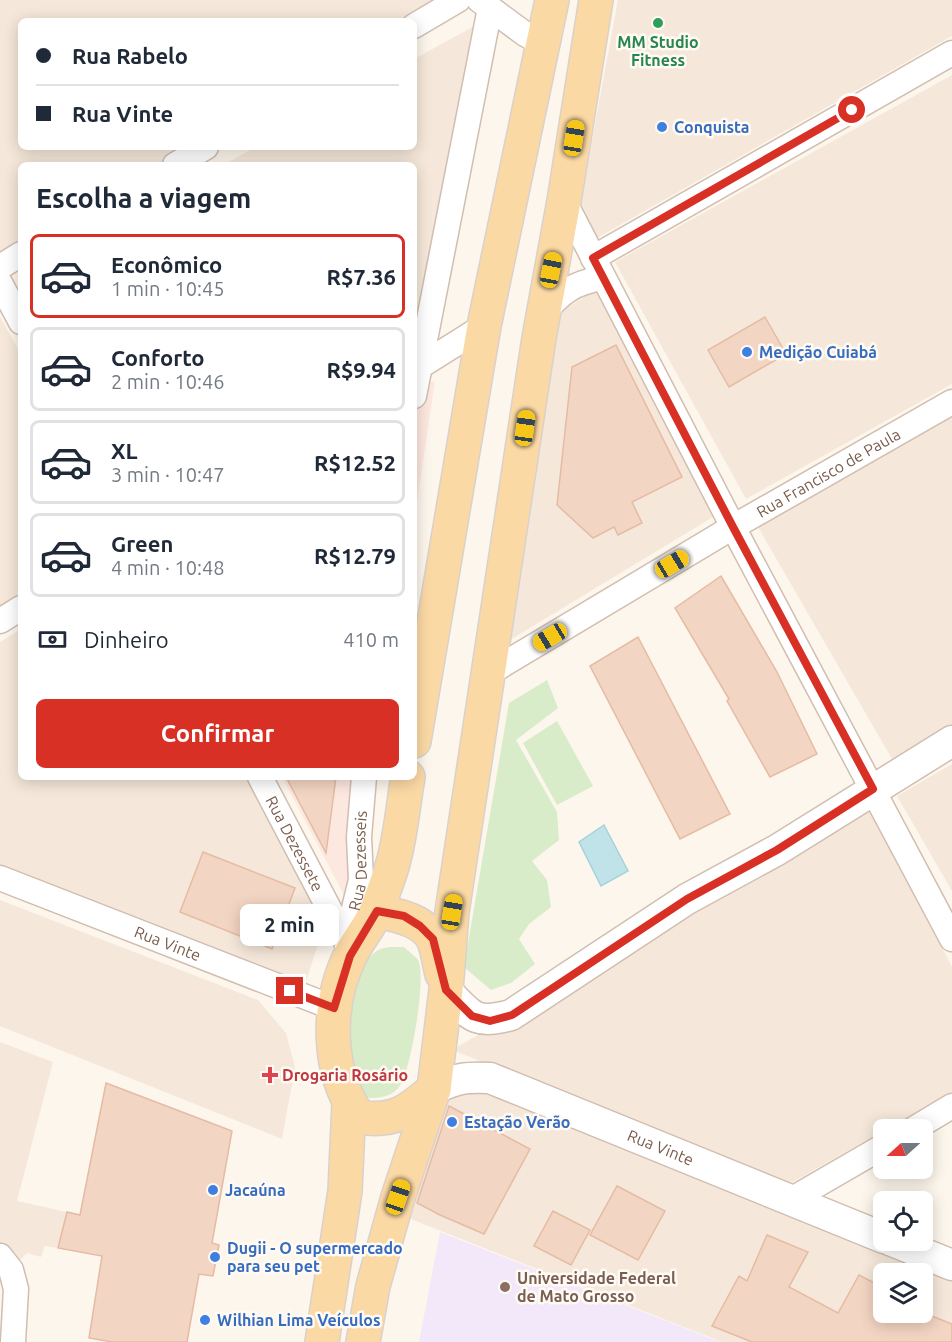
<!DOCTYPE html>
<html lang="pt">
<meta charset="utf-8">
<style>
body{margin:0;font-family:Ubuntu,sans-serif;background:#f2f2f3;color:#1f2937;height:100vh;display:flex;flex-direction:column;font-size:22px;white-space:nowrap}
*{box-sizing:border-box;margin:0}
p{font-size:20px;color:#747a83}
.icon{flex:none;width:33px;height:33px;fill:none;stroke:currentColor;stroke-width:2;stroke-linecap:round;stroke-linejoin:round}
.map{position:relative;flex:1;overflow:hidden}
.sheet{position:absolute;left:18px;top:162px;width:399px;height:618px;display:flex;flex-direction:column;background:#fff;border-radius:9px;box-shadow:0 3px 15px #0003}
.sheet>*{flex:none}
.guide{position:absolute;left:18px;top:18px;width:399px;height:132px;border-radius:9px;box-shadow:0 3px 15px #0003;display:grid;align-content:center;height:132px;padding:0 18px;background:#fff}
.needle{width:39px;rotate:249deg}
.buttons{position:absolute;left:873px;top:1119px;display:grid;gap:12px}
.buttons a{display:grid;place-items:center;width:60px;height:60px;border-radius:9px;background:#fff;box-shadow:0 3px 15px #0003;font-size:30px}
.end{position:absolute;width:27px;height:27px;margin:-14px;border:8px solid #d93025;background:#fff;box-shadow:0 0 0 3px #fff}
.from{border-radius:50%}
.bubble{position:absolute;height:42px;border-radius:9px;background:#fff;box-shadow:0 3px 15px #0003;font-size:20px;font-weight:700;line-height:42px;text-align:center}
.car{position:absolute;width:18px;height:36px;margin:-18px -9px;border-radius:8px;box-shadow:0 0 4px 2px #0007;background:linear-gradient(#f5c518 24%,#345 0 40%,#f5c518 0 76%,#345 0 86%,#f5c518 0)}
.guide b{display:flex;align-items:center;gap:21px;height:57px;font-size:22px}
.guide b+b{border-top:2px solid #e0e1e3}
.guide i{width:15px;height:15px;background:#1f2937}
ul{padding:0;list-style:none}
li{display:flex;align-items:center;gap:18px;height:84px;margin:0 12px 9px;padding:0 6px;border:3px solid #e0e1e3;border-radius:9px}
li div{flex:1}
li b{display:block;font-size:22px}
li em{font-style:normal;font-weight:700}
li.on{border-color:#d93025}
li>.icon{width:54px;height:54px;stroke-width:1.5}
h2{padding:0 18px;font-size:27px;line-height:72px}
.pay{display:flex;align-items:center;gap:15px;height:66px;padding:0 18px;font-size:22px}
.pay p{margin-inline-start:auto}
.cta{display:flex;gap:12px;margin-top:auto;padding:12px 18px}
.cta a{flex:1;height:69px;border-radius:9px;background:#d93025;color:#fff;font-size:24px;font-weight:700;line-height:69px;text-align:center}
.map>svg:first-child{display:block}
</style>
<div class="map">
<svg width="952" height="1342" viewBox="0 0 952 1342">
<rect width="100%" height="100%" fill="#fdf6ec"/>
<g fill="#f5e8da" fill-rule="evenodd">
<polygon points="0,0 460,0 414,21 21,21 21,147 194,147 162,165 21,165 21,243 0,254"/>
<polygon points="618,0 952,0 952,36 597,238 580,205"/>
<polygon points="478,24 495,54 431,352 414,362 414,165 223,165 256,147 414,147 414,59"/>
<polygon points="952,75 952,384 746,499 615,262"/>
<polygon points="599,288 718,514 500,646 555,315"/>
<polygon points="0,317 21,354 21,597 0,609"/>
<polygon points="952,415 952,724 892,759 758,527"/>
<polygon points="21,629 21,777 248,777 325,923 304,987 0,866 0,642"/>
<polygon points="952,764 952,891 897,796"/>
<polygon points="870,808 952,967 952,1092 789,1184 452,1050"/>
<polygon points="0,900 258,1000 286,1033 295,1067 282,1139 0,1026"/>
<polygon points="0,1042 53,1062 17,1201 67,1212 58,1248 45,1246 41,1257 27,1253 0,1280"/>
<path d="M479,1082L952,1273V1342H722L403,1216L435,1100ZM884,1274H922V1312H884Z"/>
</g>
<g fill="#fde8e0">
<polygon points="435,380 414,523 414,392"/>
<polygon points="282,777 376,777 355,916"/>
</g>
<polygon fill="#f3e8fa" points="440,1232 720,1342 419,1342"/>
<g fill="#d8ecc9">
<polygon points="547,680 558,708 516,740 557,812 559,840 532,861 547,880 551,907 529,924 519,939 535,964 511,983 491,990 464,967 509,703"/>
<polygon points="557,721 593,786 557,805 523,743"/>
<path d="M390,947H404C408,951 415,956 418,960C427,976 411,1067 401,1084C394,1096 382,1098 369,1098L355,1086C353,1069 348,1051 349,1034C350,1017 358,969 370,957C376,950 382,948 390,947Z"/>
</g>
<polygon fill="#bfe3e8" stroke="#a5d3da" stroke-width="1.5" points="604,825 628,871 601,886 579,842"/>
<g fill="#f3d5c3" stroke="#e6bba3" stroke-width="1.5">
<polygon points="765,317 786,354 729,387 708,350"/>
<polygon points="616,345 682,477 632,502 642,523 618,535 614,527 593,538 557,505 572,367"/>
<polygon points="721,576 777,672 817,754 770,777 727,701 729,699 675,608"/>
<polygon points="638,637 730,814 680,839 590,666"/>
<polygon points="286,777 336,777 326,853"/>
<polygon points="203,852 295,888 272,949 180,912"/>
<polygon points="106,1083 232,1131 212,1243 219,1245 213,1276 199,1274 187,1342 112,1342 89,1338 102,1256 58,1248 67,1212 80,1215"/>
<polygon points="449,1106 530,1149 484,1234 440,1215 417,1203"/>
<polygon points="617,1186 665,1211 638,1260 590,1235"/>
<polygon points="553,1211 590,1230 571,1265 534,1246"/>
<polygon points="767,1235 808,1252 789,1287 838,1313 859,1275 884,1288 884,1313 922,1312 952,1324 952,1342 752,1342 712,1326 739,1276 747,1281"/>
</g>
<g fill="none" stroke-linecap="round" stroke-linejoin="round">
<g stroke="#d1beb0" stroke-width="27">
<g id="minor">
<polyline points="479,0 525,34 543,44"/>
<polyline points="414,26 458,0"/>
<polyline points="175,165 206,147"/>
<polyline points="564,201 733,527 952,939"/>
<polyline points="593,258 952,53"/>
<polyline points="0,267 21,254"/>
<polyline points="0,283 21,322"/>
<path d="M542,315C561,292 573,283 603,278"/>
<polyline points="414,370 484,326"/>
<polyline points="414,396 490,8"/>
<polyline points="0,621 21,608"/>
<path id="s1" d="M489,673L733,527L952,402"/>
<path id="s2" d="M260,777L346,941L350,956"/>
<path id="s3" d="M0,878L334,1008"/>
<path id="s4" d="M346,941L361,880L359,837L364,777"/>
<polyline points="912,1130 952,1106"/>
<polyline points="789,1201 884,1146"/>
<polyline points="0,1256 11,1270 16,1289 13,1342"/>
</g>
</g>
<g stroke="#d1beb0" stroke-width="33">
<g id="tertiary">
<path d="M446,990C471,1016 474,1025 511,1015L687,899L777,850L952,741"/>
<path id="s5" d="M434,1089C457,1078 465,1077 490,1078L884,1238"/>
<polyline points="890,1240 952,1265"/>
</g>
</g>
<g stroke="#dad1cd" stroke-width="36">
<g id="primary">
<polyline points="414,741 484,326 552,0"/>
<path d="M408,777C403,805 401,835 393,863C389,878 383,892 378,907C372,924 359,938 351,954C326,1004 326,1071 359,1117C394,1123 409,1111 434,1089"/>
<path d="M377,911C396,915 425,920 434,941C438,951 439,963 442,974"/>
<polyline points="322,1342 345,1191 349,1103"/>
<polyline points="363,1342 373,1286 398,1197 434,1089 446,990 452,912 539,338 564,201 596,0"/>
</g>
</g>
<use href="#minor" stroke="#fff" stroke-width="24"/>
<use href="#tertiary" stroke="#fff" stroke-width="30"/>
<use href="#primary" stroke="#fbd9a5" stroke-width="33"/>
</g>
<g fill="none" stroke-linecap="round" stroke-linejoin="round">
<polyline stroke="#d93025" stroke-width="8" points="290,991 334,1008 350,956 377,911 404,916 420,926 433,939 446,990 472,1016 490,1021 512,1015 687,899 777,850 873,789 733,527 593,258 852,110"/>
</g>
<circle fill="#2e9e5b" stroke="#fffaf3" stroke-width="2" cx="658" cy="23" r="6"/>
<g fill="#3f7fe0" stroke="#fffaf3" stroke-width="2">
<circle cx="662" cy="127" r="6"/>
<circle cx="747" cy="352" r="6"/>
<circle cx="452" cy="1122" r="6"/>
<circle cx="213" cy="1190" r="6"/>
<circle cx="215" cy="1257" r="6"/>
<circle cx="205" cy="1320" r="6"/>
</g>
<path fill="#e0444e" stroke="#fffaf3" stroke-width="2" d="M267 1066h6v6h6v6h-6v6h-6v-6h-6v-6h6z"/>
<circle fill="#8d6e63" stroke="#fffaf3" stroke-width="2" cx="505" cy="1287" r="6"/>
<g text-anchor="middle" stroke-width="5" stroke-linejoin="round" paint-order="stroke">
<g font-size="16" font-weight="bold" fill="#27864d" stroke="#fffaf3">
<text x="658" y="48">MM Studio<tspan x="658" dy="18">Fitness</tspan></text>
</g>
<g font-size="16" font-weight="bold" fill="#366cbe" stroke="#fffaf3" text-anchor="start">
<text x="674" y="133">Conquista</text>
<text x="759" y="358">Medição Cuiabá</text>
<text x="464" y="1128">Estação Verão</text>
<text x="225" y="1196">Jacaúna</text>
<text x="227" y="1254">Dugii - O supermercado<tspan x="227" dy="18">para seu pet</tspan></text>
<text x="217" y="1326">Wilhian Lima Veículos</text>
</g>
<g font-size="16" fill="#7a5c4d" stroke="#fffaf3">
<text dy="6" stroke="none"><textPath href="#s1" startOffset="394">Rua Francisco de Paula</textPath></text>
<text dy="6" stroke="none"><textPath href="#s2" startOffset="75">Rua Dezessete</textPath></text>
<text dy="6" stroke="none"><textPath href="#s4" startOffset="82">Rua Dezesseis</textPath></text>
<text dy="6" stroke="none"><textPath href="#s3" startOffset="180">Rua Vinte</textPath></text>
<text dy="6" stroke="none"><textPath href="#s5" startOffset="242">Rua Vinte</textPath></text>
</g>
<g font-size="16" font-weight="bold" fill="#be3a42" stroke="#fffaf3" text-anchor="start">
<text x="282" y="1081">Drogaria Rosário</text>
</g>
<g font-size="16" font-weight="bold" fill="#785e54" stroke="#fffaf3" text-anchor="start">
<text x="517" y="1284">Universidade Federal<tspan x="517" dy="18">de Mato Grosso</tspan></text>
</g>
</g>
</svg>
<div class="buttons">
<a><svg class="needle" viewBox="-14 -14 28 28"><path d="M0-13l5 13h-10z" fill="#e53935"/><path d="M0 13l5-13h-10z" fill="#747a83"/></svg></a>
<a><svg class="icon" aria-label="locate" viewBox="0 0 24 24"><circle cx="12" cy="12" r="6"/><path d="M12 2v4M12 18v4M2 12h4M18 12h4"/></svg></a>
<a><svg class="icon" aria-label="layers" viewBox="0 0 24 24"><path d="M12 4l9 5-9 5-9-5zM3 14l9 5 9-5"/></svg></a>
</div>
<i class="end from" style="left:852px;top:110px"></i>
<i class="end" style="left:290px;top:991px"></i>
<div class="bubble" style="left:240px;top:904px;width:99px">2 min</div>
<i class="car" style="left:574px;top:138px;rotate:9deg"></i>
<i class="car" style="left:551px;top:270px;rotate:11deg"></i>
<i class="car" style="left:525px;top:428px;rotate:8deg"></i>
<i class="car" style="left:672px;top:564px;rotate:59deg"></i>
<i class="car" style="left:550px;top:637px;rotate:239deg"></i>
<i class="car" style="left:452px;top:912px;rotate:9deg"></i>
<i class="car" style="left:398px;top:1197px;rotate:19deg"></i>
<div class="guide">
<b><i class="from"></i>Rua Rabelo</b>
<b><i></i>Rua Vinte</b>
</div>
<section class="sheet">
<h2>Escolha a viagem</h2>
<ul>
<li class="on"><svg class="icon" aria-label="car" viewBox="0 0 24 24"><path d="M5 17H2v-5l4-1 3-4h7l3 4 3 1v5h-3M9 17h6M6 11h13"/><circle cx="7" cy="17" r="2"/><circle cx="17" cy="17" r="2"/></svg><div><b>Econômico</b><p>1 min · 10:45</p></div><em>R$7.36</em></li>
<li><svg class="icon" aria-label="car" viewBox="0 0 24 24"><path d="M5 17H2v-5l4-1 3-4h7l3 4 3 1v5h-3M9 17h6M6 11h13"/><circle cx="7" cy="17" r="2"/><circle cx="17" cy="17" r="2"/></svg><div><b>Conforto</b><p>2 min · 10:46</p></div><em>R$9.94</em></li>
<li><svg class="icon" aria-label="car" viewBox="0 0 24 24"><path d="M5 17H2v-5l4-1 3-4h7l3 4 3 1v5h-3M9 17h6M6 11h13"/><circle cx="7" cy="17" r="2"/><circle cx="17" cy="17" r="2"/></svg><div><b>XL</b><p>3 min · 10:47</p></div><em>R$12.52</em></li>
<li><svg class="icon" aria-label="car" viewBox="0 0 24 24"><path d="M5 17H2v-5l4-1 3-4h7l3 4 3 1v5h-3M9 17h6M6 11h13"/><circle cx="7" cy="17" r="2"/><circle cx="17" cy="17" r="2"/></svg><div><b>Green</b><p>4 min · 10:48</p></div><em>R$12.79</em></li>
</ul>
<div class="pay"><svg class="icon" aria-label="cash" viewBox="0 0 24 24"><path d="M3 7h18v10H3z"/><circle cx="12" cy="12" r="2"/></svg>Dinheiro<p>410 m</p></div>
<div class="cta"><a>Confirmar</a></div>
</section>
</div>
